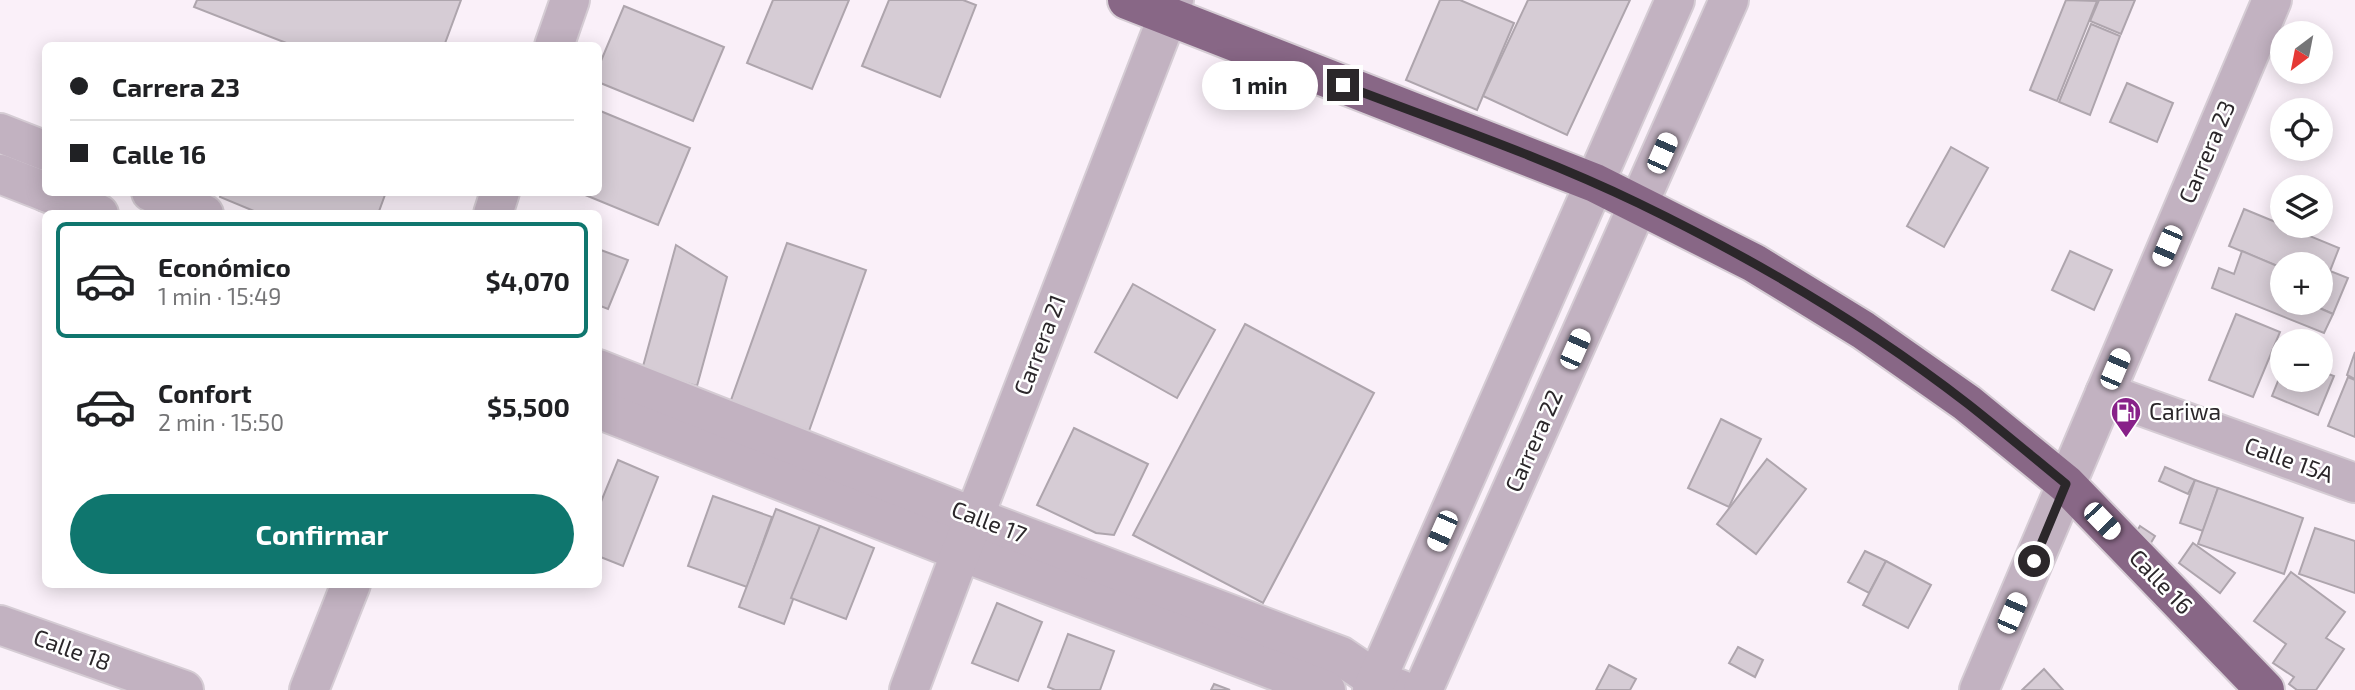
<!DOCTYPE html>
<html lang="es">
<meta charset="utf-8">
<style>
body{margin:0;font-family:"Exo 2",sans-serif;background:#f2f2f2;color:#202124;height:100vh;display:flex;flex-direction:column;font-size:26px;white-space:nowrap}
*{box-sizing:border-box;margin:0}
p{font-size:23px;color:#757577}
.icon{flex:none;width:38px;height:38px;fill:none;stroke:currentColor;stroke-width:2;stroke-linecap:round;stroke-linejoin:round}
.map{position:relative;flex:1;overflow:hidden}
.drawer{position:absolute;left:42px;top:210px;width:560px;height:378px;display:flex;flex-direction:column;background:#fff;border-radius:10px;box-shadow:0 4px 18px #0003}
.drawer>*{flex:none}
.top-card{position:absolute;left:42px;top:42px;width:560px;height:154px;border-radius:10px;box-shadow:0 4px 18px #0003;display:grid;align-content:center;height:154px;padding:0 28px;background:#fff}
.needle{width:46px;rotate:212deg}
.buttons{position:absolute;left:2270px;top:21px;display:grid;gap:14px}
.buttons a{display:grid;place-items:center;width:63px;height:63px;border-radius:50%;background:#fff;box-shadow:0 4px 18px #0003;font-size:35px}
.end{position:absolute;width:32px;height:32px;margin:-16px;border:9px solid #2b272a;background:#fff;box-shadow:0 0 0 4px #fff}
.from{border-radius:50%}
.bubble{position:absolute;height:49px;border-radius:24px;background:#fff;box-shadow:0 4px 18px #0003;font-size:23px;font-weight:700;line-height:49px;text-align:center}
.car{position:absolute;width:21px;height:42px;margin:-21px -10px;border-radius:9px;box-shadow:0 0 5px 2px #0007;background:linear-gradient(#fff 24%,#345 0 40%,#fff 0 76%,#345 0 86%,#fff 0)}
.top-card b{display:flex;align-items:center;gap:24px;height:66px;font-size:26px}
.top-card b+b{border-top:2px solid #e0e0e0}
.top-card i{width:18px;height:18px;background:#202124}
ul{padding:12px 0 0;list-style:none}
li{display:flex;align-items:center;gap:21px;height:116px;margin:0 14px 10px;padding:0 14px;border:4px solid transparent;border-radius:10px}
li div{flex:1}
li b{display:block;font-size:26px}
li em{font-style:normal;font-weight:700}
li.active{border-color:#0f766e}
li>.icon{width:63px;height:63px;stroke-width:1.5}
.button{display:flex;gap:14px;margin-top:auto;padding:14px 28px}
.button a{flex:1;height:80px;border-radius:42px;background:#0f766e;color:#fff;font-size:28px;font-weight:700;line-height:80px;text-align:center}
.map>svg:first-child{display:block}
</style>
<div class="map">
<svg width="2355" height="690" viewBox="0 0 2355 690">
<rect width="100%" height="100%" fill="#faf0f9"/>
<g fill="#d6ccd5" stroke="#aea5ad" stroke-width="2">
<polygon points="197,0 461,0 444,46 294,46 194,7"/>
<polygon points="773,0 849,0 812,89 747,63"/>
<polygon points="889,0 963,0 976,5 940,97 862,66"/>
<polygon points="1440,0 1460,0 1514,23 1477,110 1406,80"/>
<polygon points="1528,0 1630,0 1567,135 1483,96"/>
<polygon points="2066,0 2097,1 2057,101 2030,90"/>
<polygon points="2099,0 2135,0 2121,34 2090,21"/>
<polygon points="624,6 724,47 693,121 598,82 598,68"/>
<polygon points="2091,24 2120,36 2090,115 2059,102"/>
<polygon points="2127,83 2173,103 2157,142 2110,122"/>
<polygon points="598,110 690,148 658,225 578,192 598,192"/>
<polygon points="1951,147 1988,168 1944,247 1907,226"/>
<polygon points="221,192 386,192 378,214 261,214 220,197"/>
<polygon points="2244,209 2339,248 2330,271 2348,278 2333,314 2308,303 2320,303 2320,264 2282,264 2282,268 2229,246"/>
<polygon points="787,243 866,270 809,431 730,403"/>
<polygon points="676,245 727,277 697,386 642,370"/>
<polygon points="598,249 628,260 608,309 598,305"/>
<polygon points="2070,251 2112,270 2094,310 2052,290"/>
<polygon points="2242,251 2282,268 2282,303 2308,303 2333,314 2324,333 2212,288 2219,268 2234,274"/>
<polygon points="1133,284 1215,330 1177,398 1095,352"/>
<polygon points="2236,314 2280,332 2253,397 2209,380"/>
<polygon points="1245,324 1374,393 1263,603 1133,535"/>
<polygon points="2355,352 2355,379 2347,375"/>
<polygon points="2282,371 2282,380 2320,380 2320,371 2334,376 2318,415 2272,396"/>
<polygon points="2348,377 2355,380 2355,437 2328,426"/>
<polygon points="1721,419 1761,439 1729,507 1688,488"/>
<polygon points="1074,428 1148,464 1114,535 1096,533 1037,505"/>
<polygon points="1767,459 1806,489 1756,554 1717,524"/>
<polygon points="618,460 658,477 623,566 598,556 598,509"/>
<polygon points="2165,467 2195,480 2188,494 2159,481"/>
<polygon points="2195,480 2218,488 2203,531 2180,523"/>
<polygon points="2218,488 2303,518 2284,574 2198,544"/>
<polygon points="713,496 772,517 747,587 688,566"/>
<polygon points="776,509 820,526 784,624 739,607"/>
<polygon points="820,526 874,548 846,619 791,598"/>
<polygon points="2140,526 2155,536 2146,551 2131,541"/>
<polygon points="2315,528 2355,541 2355,593 2299,574"/>
<polygon points="2193,543 2235,573 2220,593 2179,563"/>
<polygon points="1865,551 1886,561 1869,593 1848,582"/>
<polygon points="1886,561 1931,585 1908,628 1863,605"/>
<polygon points="2291,572 2345,612 2326,638 2344,649 2316,690 2297,690 2289,684 2294,677 2273,663 2286,644 2254,621"/>
<polygon points="997,603 1042,622 1018,681 972,663"/>
<polygon points="1068,634 1114,651 1100,690 1055,690 1048,687"/>
<polygon points="1738,647 1763,660 1755,677 1729,663"/>
<polygon points="1609,665 1636,679 1630,690 1596,690"/>
<polygon points="2044,669 2063,690 2022,690"/>
<polygon points="1214,684 1230,690 1211,690"/>
</g>
<g fill="none" stroke-linecap="round" stroke-linejoin="round">
<g stroke="#d5ccd4" stroke-width="42">
<g id="street">
<polyline points="554,46 570,0"/>
<polyline points="0,133 46,151"/>
<polyline points="0,174 46,192"/>
<polyline points="46,192 99,214"/>
<polyline points="151,192 204,214"/>
<polyline points="493,214 500,192"/>
<polyline points="598,369 974,517 1341,656 1376,680 1402,690"/>
<polyline points="2105,393 2355,483"/>
<polyline points="598,409 962,552 1326,690"/>
<polyline points="0,625 184,690"/>
<polyline points="309,690 351,584"/>
<polyline points="909,690 974,517 1174,0"/>
<polyline points="1372,690 1675,0"/>
<polyline points="1423,690 1729,0"/>
<polyline points="1979,690 2272,0"/>
</g>
</g>
<g stroke="#d5ccd4" stroke-width="42">
<polyline id="highway" points="1127,0 1595,183 1754,263 1863,330 1967,403 2066,484 2265,690"/>
</g>
<use href="#street" stroke="#c2b2c1" stroke-width="38"/>
<use href="#highway" stroke="#886786" stroke-width="38"/>
</g>
<g fill="none" stroke-linecap="round" stroke-linejoin="round">
<path stroke="#2b272a" stroke-width="9" d="M1343,85C1442,123 1543,157 1638,203C1754,259 1866,325 1968,404C2001,430 2033,457 2066,484L2034,561"/>
</g>
<defs>
<g id="fuel-pin" transform="scale(1.575)"><path d="M0 17L-7.5 6A9.5 9.5 0 1 1 7.5 6Z" fill="#882189" stroke="#fff"/><path d="M-5.5-6h7V0h2V4h1.3V-2.5L3-4.5l.8-.8L6-3V5H2.5V1h-1V6h-7ZM-4.2-4.7v3.2H.2V-4.7Z" fill="#fff"/></g>
</defs>
<g fill-rule="evenodd">
<use href="#fuel-pin" x="2126" y="412"/>
</g>
<g text-anchor="middle" stroke-width="5" stroke-linejoin="round" paint-order="stroke">
<g font-size="23" fill="#2b272a" stroke="#fff">
<text transform="translate(2207 152) rotate(-67)" y="8">Carrera 23</text>
<text transform="translate(1040 345) rotate(-69)" y="8">Carrera 21</text>
<text transform="translate(1534 441) rotate(-66)" y="8">Carrera 22</text>
<text transform="translate(2289 460) rotate(20)" y="8">Calle 15A</text>
<text transform="translate(989 522) rotate(21)" y="8">Calle 17</text>
<text transform="translate(2161 582) rotate(46)" y="8">Calle 16</text>
<text transform="translate(72 650) rotate(20)" y="8">Calle 18</text>
</g>
<g font-size="23" fill="#2b272a" stroke="#fff" text-anchor="start">
<text x="2149" y="420">Cariwa</text>
</g>
</g>
</svg>
<div class="buttons">
<a><svg class="needle" viewBox="-14 -14 28 28"><path d="M0-13l5 13h-10z" fill="#e53935"/><path d="M0 13l5-13h-10z" fill="#757577"/></svg></a>
<a><svg class="icon" aria-label="locate" viewBox="0 0 24 24"><circle cx="12" cy="12" r="6"/><path d="M12 2v4M12 18v4M2 12h4M18 12h4"/></svg></a>
<a><svg class="icon" aria-label="layers" viewBox="0 0 24 24"><path d="M12 4l9 5-9 5-9-5zM3 14l9 5 9-5"/></svg></a>
<a>+</a>
<a>−</a>
</div>
<i class="end from" style="left:2034px;top:561px"></i>
<i class="end" style="left:1343px;top:85px"></i>
<div class="bubble" style="left:1202px;top:61px;width:116px">1 min</div>
<i class="car" style="left:1662px;top:153px;rotate:24deg"></i>
<i class="car" style="left:2167px;top:246px;rotate:203deg"></i>
<i class="car" style="left:1575px;top:349px;rotate:24deg"></i>
<i class="car" style="left:2115px;top:369px;rotate:23deg"></i>
<i class="car" style="left:2102px;top:521px;rotate:136deg"></i>
<i class="car" style="left:1442px;top:531px;rotate:204deg"></i>
<i class="car" style="left:2012px;top:613px;rotate:23deg"></i>
<div class="top-card">
<b><i class="from"></i>Carrera 23</b>
<b><i></i>Calle 16</b>
</div>
<section class="drawer">
<ul>
<li class="active"><svg class="icon" aria-label="car" viewBox="0 0 24 24"><path d="M5 17H2v-5l4-1 3-4h7l3 4 3 1v5h-3M9 17h6M6 11h13"/><circle cx="7" cy="17" r="2"/><circle cx="17" cy="17" r="2"/></svg><div><b>Económico</b><p>1 min · 15:49</p></div><em>$4,070</em></li>
<li><svg class="icon" aria-label="car" viewBox="0 0 24 24"><path d="M5 17H2v-5l4-1 3-4h7l3 4 3 1v5h-3M9 17h6M6 11h13"/><circle cx="7" cy="17" r="2"/><circle cx="17" cy="17" r="2"/></svg><div><b>Confort</b><p>2 min · 15:50</p></div><em>$5,500</em></li>
</ul>
<div class="button"><a>Confirmar</a></div>
</section>
</div>
